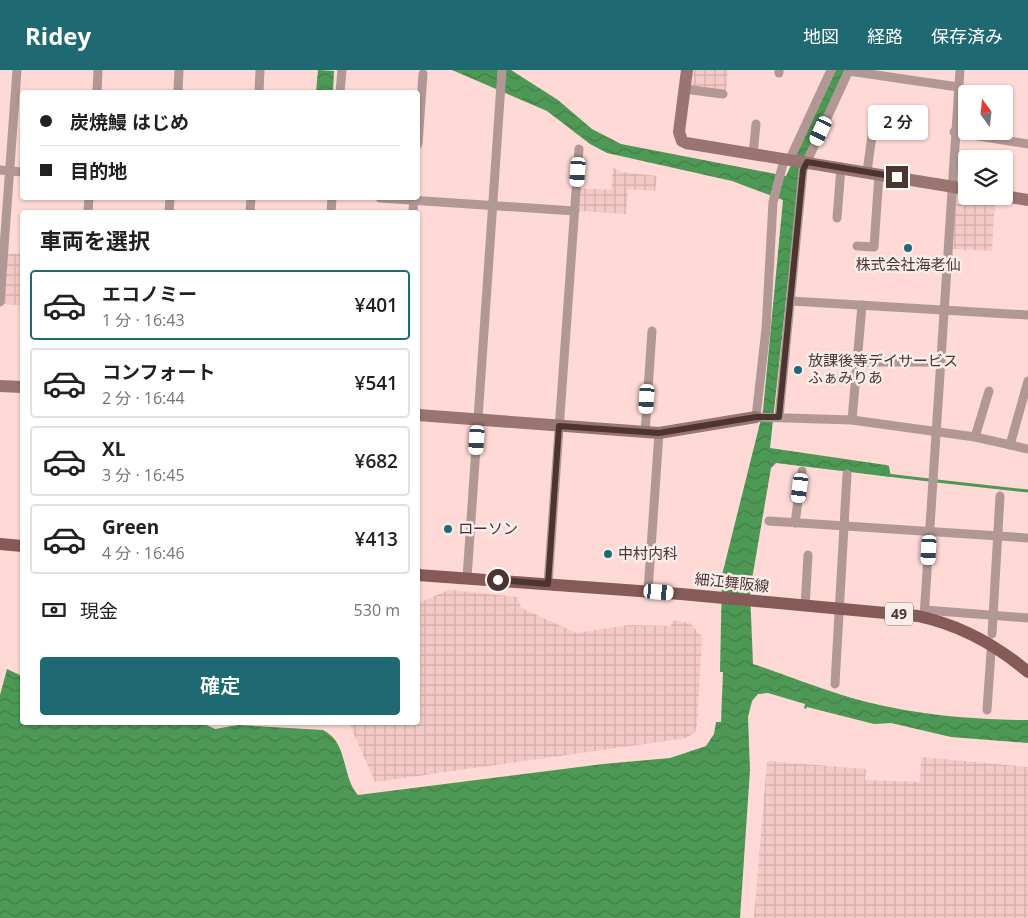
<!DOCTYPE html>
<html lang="ja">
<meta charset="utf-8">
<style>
body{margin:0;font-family:"Open Sans","Noto Sans JP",sans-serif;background:#f2f2f2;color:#202124;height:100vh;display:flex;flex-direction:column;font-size:19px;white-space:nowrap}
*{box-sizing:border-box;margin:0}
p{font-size:16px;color:#757577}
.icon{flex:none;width:28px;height:28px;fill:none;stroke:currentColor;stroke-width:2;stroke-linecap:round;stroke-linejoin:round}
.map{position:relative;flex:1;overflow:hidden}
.details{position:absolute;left:20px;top:140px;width:400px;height:515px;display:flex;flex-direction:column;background:#fff;border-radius:5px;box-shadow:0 1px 4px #0004}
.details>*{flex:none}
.hud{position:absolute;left:20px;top:20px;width:400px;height:110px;border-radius:5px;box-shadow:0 1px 4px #0004;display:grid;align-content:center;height:110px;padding:0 20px;background:#fff}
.needle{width:32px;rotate:345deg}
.buttons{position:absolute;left:958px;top:15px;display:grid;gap:10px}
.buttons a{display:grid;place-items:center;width:55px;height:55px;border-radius:5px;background:#fff;box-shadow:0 1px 4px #0004;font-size:25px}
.end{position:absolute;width:22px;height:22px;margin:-11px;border:6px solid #4c3431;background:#fff;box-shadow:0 0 0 2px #fff}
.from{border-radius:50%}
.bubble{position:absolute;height:35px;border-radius:5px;background:#fff;box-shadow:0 1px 4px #0004;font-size:16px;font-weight:600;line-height:35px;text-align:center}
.car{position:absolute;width:15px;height:30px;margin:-15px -8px;border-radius:6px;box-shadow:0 0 4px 1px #0007;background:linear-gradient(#fff 24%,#345 0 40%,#fff 0 76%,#345 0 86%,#fff 0)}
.hud b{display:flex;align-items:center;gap:18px;height:48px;font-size:19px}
.hud b+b{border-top:1px solid #e0e0e0}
.hud i{width:12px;height:12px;background:#202124}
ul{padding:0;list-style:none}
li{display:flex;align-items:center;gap:15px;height:70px;margin:0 10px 8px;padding:0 10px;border:2px solid #e0e0e0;border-radius:5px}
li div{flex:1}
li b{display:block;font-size:19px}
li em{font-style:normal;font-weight:600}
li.on{border-color:#1e6972}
li>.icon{width:45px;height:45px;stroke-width:1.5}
h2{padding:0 20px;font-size:22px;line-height:60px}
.pay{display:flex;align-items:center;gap:12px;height:55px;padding:0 20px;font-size:19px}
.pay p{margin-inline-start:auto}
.action{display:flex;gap:10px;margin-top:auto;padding:10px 20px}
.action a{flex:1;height:58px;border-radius:5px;background:#1e6972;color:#fff;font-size:20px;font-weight:600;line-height:58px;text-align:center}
header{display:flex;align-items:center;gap:30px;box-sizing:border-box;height:70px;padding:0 25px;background:#1e6972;color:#fff}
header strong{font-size:24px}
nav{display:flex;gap:28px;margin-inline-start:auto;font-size:18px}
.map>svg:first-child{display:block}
</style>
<header>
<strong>Ridey</strong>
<nav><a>地図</a><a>経路</a><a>保存済み</a></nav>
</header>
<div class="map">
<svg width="1028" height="848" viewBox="0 0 1028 848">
<defs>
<pattern id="industrial-grid" width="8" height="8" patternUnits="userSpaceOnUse" patternTransform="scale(1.25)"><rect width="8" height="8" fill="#f4cac6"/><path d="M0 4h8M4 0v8" fill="none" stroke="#d3aeab"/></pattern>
<pattern id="water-waves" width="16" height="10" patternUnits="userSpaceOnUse" patternTransform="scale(1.25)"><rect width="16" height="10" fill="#4e9856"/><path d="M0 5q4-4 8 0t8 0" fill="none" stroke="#437d48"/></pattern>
</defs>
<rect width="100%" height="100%" fill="#fed9d5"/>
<g fill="url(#industrial-grid)">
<polygon points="694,0 728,0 726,21 694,18 692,15"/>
<polygon points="613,97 621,102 657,106 655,121 628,119 626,144 578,141 579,118 611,120"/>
<polygon points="958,124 995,130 992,181 952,179 955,126"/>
<polygon points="6,183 22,184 22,235 3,234"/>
<polygon points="449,520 518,527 521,538 577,563 629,555 671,556 672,550 690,553 702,567 697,655 695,662 687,668 375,712 349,653 418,652 418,533"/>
<polygon points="921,687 1028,697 1028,848 754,848 767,691 866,699 865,710 920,712"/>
</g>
<g fill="url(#water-waves)">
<polygon points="318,0 334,1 333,22 316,22"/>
<path d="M452,0H511L558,30L592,59L621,74L786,106L836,0H845L800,100L770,378L886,395L889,396L891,407L776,393L771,398L750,521L753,594C781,603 810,615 839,624C897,643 968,650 1028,650V673L951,667L891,653L874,654L807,637L806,639L804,638L805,634L768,623L758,624L752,631L748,647L750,700L740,848H0V625L7,599L22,606V652H200L215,659L238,655L323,660C349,673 341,706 358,725L603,694L670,688L706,676L714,664L716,652H721L723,602H720L722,505L763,341L783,130L732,111L607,83L590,74L547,41Z"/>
</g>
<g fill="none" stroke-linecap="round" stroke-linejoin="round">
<g stroke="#4e9856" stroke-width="3">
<polyline points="887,405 929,410"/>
<polyline points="937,411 1028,421"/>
</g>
<g stroke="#b29895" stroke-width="9">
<polyline points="849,1 958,17"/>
<polyline points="779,3 779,0"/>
<polyline points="684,19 723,24"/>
<polyline points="97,22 98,0"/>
<polyline points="178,22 179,0"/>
<polyline points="259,22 260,0"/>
<polyline points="340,22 342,0"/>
<polyline points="954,62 1028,74"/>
<polyline points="418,74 423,4"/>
<polyline points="753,85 756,54"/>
<polyline points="784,90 773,132 766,259 756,347 852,350 975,367 1028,379"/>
<polyline points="789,91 831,0"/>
<polyline points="0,100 22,102"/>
<polyline points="867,102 873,58"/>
<polyline points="380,128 575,141"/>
<polyline points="88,142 89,128"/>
<polyline points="169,142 170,128"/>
<polyline points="250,142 251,128"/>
<polyline points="331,142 332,128"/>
<polyline points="413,142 414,128"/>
<polyline points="837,148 841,97"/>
<polyline points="857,176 874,177 879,104"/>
<polyline points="791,231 1028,245"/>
<polyline points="0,232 17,0"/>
<polyline points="857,292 941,292"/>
<polyline points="779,347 803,100 849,0"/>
<polyline points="852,350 862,235"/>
<polyline points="645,363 652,261"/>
<polyline points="975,367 989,321"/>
<polyline points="1010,375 1028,311"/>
<polyline points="769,451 1028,468"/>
<polyline points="795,453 802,401"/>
<polyline points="467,508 502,0"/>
<polyline points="548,514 579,79"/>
<polyline points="648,521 659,363"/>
<polyline points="805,537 808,485"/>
<polyline points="925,540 1028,548"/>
<polyline points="924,547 960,0"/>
<polyline points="992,564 1000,426"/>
<polyline points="835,614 847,404"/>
<polyline points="987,640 991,582 994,576"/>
</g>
<g stroke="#997470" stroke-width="12">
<polyline points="687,0 679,62 682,71 686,73 966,119"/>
<polyline points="1004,126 1028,130"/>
<polyline points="0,316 22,317"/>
<polyline points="418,345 659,363 756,347"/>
</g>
<g stroke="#865a56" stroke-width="12">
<polyline points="0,474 22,476"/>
<path d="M418,505L681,524L918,546C960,555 995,574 1028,602"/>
</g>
</g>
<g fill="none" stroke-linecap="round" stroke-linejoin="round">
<polyline stroke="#4c3431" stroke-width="6" points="498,510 548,514 559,356 659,363 756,347 779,347 803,100 807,92 897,107"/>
</g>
<g fill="#1e6972" stroke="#f9edeb" stroke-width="2">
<circle cx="908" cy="178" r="5"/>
<circle cx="798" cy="300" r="5"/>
<circle cx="448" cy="459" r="5"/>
<circle cx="608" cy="484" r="5"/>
</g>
<g text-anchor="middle" stroke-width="5" stroke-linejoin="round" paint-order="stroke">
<rect fill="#f9edeb" stroke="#806c69" stroke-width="1" x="885" y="532.5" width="28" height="23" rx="4"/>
<g font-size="14" font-weight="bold" fill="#4c3431">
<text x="899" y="549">49</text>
</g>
<g font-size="15" fill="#4c3431" stroke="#f9edeb" text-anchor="start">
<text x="908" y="200" text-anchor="middle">株式会社海老仙</text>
<text x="808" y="296">放課後等デイサービス<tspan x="808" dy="17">ふぁみりあ</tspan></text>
<text x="458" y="464">ローソン</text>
<text x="618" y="489">中村内科</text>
</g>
<g font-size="15" fill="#4c3431" stroke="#f9edeb">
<text transform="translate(732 513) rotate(6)" y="5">細江舞阪線</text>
</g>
</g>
</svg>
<div class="buttons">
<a><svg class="needle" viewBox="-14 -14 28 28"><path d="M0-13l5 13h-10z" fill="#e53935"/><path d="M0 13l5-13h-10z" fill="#757577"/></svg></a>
<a><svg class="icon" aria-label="layers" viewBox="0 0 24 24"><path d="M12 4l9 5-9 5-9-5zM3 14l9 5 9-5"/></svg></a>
</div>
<i class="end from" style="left:498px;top:510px"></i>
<i class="end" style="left:897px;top:107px"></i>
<div class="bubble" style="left:868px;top:35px;width:60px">2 分</div>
<i class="car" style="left:821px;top:61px;rotate:205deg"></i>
<i class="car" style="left:578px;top:102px;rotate:184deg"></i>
<i class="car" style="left:647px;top:329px;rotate:184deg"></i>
<i class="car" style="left:477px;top:370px;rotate:184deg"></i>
<i class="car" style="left:800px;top:418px;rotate:187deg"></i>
<i class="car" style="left:929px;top:480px;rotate:183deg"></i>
<i class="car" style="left:659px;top:522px;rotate:95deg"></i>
<div class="hud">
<b><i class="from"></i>炭焼鰻 はじめ</b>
<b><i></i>目的地</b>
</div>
<section class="details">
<h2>車両を選択</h2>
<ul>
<li class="on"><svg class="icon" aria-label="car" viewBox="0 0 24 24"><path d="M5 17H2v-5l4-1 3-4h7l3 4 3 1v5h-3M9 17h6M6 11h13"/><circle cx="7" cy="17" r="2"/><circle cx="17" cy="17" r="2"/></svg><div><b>エコノミー</b><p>1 分 · 16:43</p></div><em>¥401</em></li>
<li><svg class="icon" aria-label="car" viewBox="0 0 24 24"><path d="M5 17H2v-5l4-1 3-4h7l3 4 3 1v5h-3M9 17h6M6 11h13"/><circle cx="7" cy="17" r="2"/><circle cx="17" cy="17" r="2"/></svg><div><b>コンフォート</b><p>2 分 · 16:44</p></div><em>¥541</em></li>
<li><svg class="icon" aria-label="car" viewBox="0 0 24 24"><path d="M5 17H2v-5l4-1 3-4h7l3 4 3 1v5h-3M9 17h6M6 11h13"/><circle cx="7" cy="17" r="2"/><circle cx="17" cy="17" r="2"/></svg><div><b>XL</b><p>3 分 · 16:45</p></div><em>¥682</em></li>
<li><svg class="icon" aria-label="car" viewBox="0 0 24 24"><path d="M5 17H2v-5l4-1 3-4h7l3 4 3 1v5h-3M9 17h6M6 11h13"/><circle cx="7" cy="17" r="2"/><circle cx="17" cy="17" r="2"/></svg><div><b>Green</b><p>4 分 · 16:46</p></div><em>¥413</em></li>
</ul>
<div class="pay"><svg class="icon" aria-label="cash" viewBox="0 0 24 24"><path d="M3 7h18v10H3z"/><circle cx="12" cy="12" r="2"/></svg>現金<p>530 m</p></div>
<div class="action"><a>確定</a></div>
</section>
</div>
